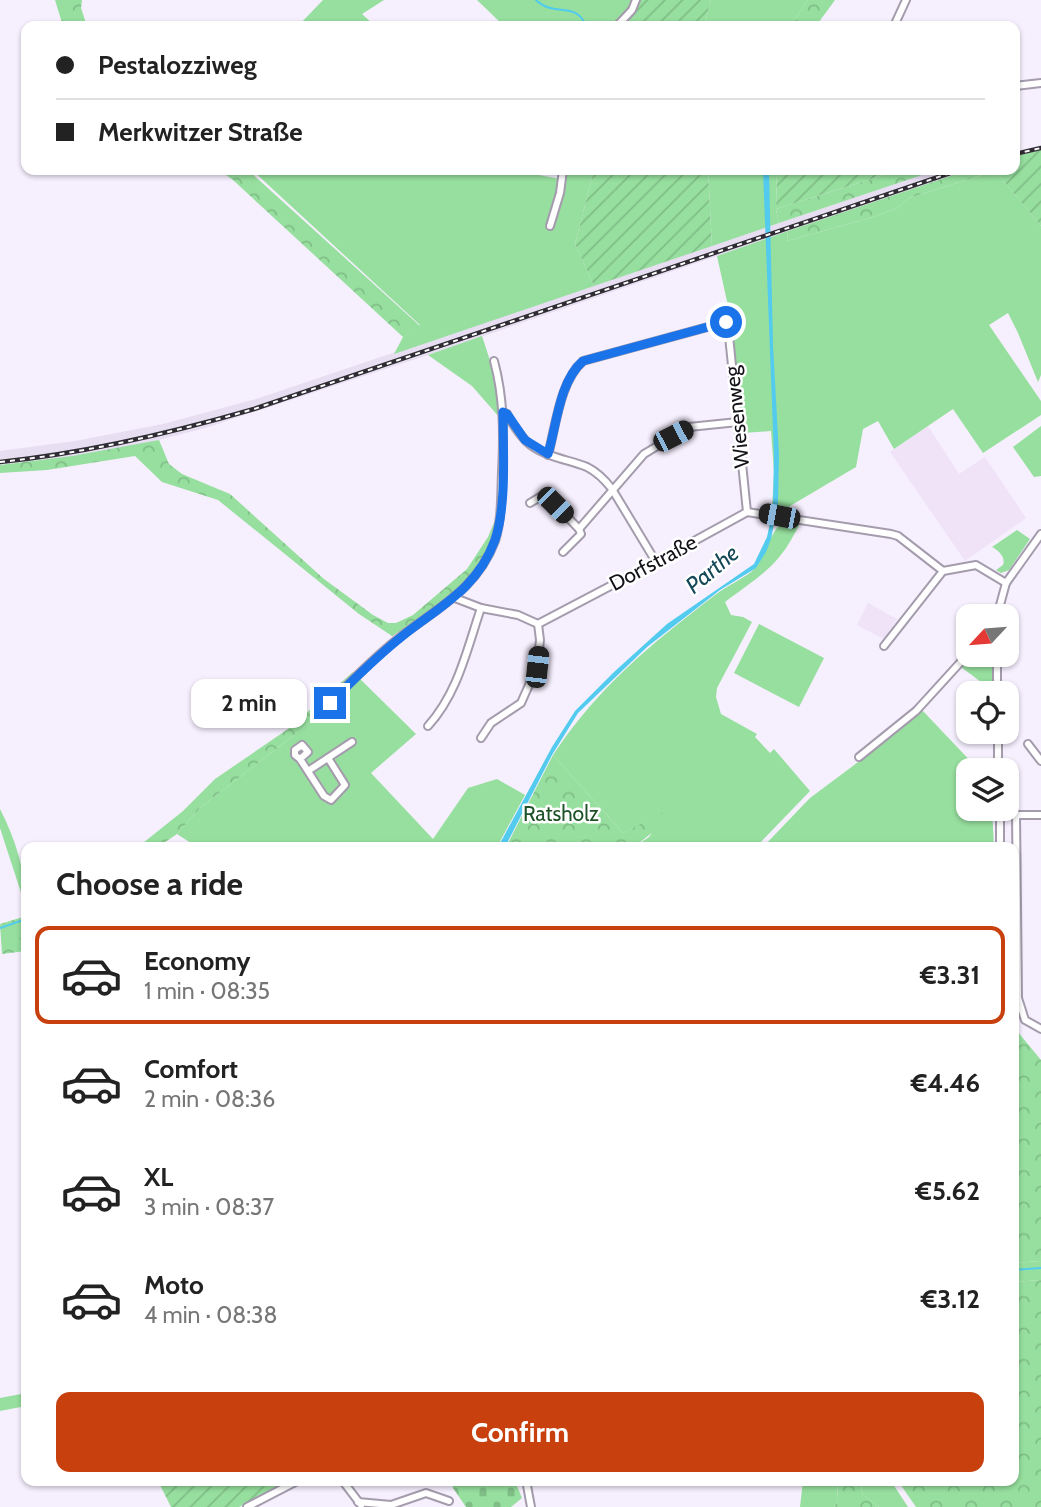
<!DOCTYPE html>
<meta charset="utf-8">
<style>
body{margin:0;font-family:Cabin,sans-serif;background:#f6f6f6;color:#222;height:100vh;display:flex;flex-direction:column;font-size:26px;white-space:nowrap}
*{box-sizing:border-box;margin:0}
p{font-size:23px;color:#767676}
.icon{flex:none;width:38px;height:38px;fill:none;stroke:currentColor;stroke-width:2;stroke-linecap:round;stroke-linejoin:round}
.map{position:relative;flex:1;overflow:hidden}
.side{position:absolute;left:21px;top:842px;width:998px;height:644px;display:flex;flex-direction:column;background:#fff;border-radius:14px;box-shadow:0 2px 5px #0004}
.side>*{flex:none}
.banner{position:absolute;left:21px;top:21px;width:999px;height:154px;border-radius:14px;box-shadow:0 2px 5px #0004;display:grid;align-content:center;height:154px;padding:0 35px;background:#fff}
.needle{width:46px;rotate:244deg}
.controls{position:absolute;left:956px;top:604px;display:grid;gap:14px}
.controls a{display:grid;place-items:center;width:63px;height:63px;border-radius:14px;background:#fff;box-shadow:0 2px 5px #0004;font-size:35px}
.end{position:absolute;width:32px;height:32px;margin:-16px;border:9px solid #1a73e8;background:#fff;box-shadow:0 0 0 4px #fff}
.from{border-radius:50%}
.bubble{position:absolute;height:49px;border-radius:14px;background:#fff;box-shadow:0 2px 5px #0004;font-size:23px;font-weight:800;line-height:49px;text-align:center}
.car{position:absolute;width:21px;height:42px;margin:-21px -10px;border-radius:9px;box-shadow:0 0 5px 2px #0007;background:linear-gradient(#222 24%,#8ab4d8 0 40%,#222 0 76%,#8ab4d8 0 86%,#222 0)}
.banner b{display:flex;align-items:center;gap:24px;height:66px;font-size:26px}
.banner b+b{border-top:2px solid #e0e0e0}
.banner i{width:18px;height:18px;background:#222}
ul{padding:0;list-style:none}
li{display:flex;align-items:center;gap:21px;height:98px;margin:0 14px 10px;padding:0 21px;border:4px solid transparent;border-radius:14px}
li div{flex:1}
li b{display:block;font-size:26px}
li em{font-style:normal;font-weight:800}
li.on{border-color:#c8400e}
li>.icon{width:63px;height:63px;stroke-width:1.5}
h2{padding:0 35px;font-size:32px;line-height:84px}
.button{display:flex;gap:14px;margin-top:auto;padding:14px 35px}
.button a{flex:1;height:80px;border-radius:14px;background:#c8400e;color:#fff;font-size:28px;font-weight:800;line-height:80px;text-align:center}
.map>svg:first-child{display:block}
</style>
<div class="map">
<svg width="1041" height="1507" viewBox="0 0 1041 1507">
<defs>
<pattern id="forest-crowns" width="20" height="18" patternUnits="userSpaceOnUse" patternTransform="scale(1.75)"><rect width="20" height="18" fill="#96df9e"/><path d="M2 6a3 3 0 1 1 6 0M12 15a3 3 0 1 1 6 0" fill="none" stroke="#80be87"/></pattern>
<pattern id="cemetery-stones" width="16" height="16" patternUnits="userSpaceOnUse" patternTransform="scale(1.75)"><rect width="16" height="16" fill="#96df9e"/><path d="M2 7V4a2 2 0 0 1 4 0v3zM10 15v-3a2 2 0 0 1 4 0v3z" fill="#80be87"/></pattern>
<pattern id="garden-furrows" width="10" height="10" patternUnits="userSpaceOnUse" patternTransform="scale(1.75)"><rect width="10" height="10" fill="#96df9e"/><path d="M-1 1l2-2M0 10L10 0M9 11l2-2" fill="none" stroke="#80be87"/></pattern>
</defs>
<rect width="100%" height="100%" fill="#f6effe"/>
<g fill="#f0e3f8">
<polygon points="928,426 959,474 985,457 1026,518 965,561 890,452"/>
<polygon points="868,603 897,619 884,639 857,625"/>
</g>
<polygon fill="#e7def2" points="937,170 968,170 428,355 205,428 135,446 72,456 0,465 0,451 75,441 163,424 256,399"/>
<g fill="#96df9e">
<polygon points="323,0 384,0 362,14 375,26 298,26"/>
<polygon points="477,0 637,0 617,26 504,26"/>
<polygon points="711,0 808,0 790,26 704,26"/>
<polygon points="252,170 530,170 533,174 561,179 563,170 594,170 575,244 594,286 394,354 403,337 420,325"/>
<polygon points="708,170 777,170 776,209 779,223 712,246"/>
<polygon points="995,171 1041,226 1041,375 1038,382 1018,333 1008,313 989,325 1041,401 1041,415 983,453 953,409 894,449 878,421 863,429 856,467 790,506 786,512 772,510 774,472 771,431 743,433 732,324 717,256 788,231 787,241 873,217 897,208 909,198"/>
<polygon points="482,336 499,388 500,418 472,386 428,355"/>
<polygon points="1041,426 1041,476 1034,477 1013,447"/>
<path d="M786,520L800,523C779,567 762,574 725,602L731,615L743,617L752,622L717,688L716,697L721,714L757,734L755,737L770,753L774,749L810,791L756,847H634L649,837L666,812L623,833L553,755C599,686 650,645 715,595C727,586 740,580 751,572C768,558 768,530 786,520Z"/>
<path d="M1017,530L1030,539L1009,570L1001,573L996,570L1003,565C1006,557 998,550 992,547Z"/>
<polygon points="759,624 824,658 799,707 734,673"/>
<polygon points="972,655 993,655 994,693 989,693 989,688 961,667"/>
<polygon points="356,675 416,734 371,773 433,839 468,788 497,779 525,795 497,847 197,847 177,834 200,808 329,708 326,704"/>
<polygon points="921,709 979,770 968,770 968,808 992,809 994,847 763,847 810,798 885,742"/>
<path d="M0,809C16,840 26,873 26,908L0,828Z"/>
<polygon points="1041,1261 1041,1280 1013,1282 1013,1263"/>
<polygon points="26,1393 26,1406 0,1411 0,1398"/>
<polygon points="803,1481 837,1481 838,1501 834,1507 800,1507"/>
<polygon points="861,1481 891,1481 908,1507 879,1507 862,1494"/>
</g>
<g fill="url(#forest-crowns)">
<polygon points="55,0 82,0 81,8 87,26 63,26"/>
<polygon points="808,0 835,0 816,26 790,26"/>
<polygon points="219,170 248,170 420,326 403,337 233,180"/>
<polygon points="900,170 937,170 779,223 776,209"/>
<polygon points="968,170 995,171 909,198 897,208 873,217 787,241 788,231"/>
<path d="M159,440L169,464L182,474L230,494L324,579L373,615L388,623H396L413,615L467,569L488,537L498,513C496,523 494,535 491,545C477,585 427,614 392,636L359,614L218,500L162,482L135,456L47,470L0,473V465L72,456Z"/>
<polygon points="353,672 356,675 327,704 329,708 200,808 177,834 158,847 138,847 183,811 215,779 288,729"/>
<polygon points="553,755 623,833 666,811 672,817 634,847 506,847"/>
<polygon points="26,916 26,951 2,954 0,924"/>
<polygon points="1013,1026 1041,1060 1041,1261 1013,1263"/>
<polygon points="1041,1280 1041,1507 916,1507 898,1481 1013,1480 1013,1282"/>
<polygon points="837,1480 861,1481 862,1494 879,1507 834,1507 838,1501"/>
</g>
<polygon fill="url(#cemetery-stones)" points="451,1481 515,1481 522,1498 511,1507 466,1507 453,1488"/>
<g fill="url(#garden-furrows)">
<polygon points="636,0 711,0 704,26 617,26"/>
<polygon points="1041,150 1041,226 994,170 1015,170 1015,156"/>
<polygon points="594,170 708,170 712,246 594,286 575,244"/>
<polygon points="777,170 900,170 776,209"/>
<polygon points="158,1481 293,1481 239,1507 171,1507"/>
</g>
<polygon fill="#52cbef" points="763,170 769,170 773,345 779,455 778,503 771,539 766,552 756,568 720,590 647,647 578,713 552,755 505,847 498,847 552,747 575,711 614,672 667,624 754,564 767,537 773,508 774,455"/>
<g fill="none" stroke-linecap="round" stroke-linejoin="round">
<g stroke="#52cbef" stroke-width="2">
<path d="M536,0C554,18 576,0 586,26"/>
<polyline points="0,928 26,919"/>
<polyline points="1013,1270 1041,1268"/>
</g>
<g stroke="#a49cad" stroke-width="10">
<g id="minor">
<polyline points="617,26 632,10 636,0"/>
<polyline points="894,26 906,0"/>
<polyline points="1015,86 1041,83"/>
<polyline points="550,226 560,193 563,170"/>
<path d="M503,412L507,414C512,423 518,433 526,441C543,457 567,459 587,467C597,472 605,480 612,489L656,562"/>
<path d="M548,455C556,425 560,381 583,361L726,322L730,323L729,336L747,512"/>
<polyline points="530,503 545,494 579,529 581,534 563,552"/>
<polyline points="579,529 644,454 689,427 738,422"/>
<polyline points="455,598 481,608 518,615 538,624"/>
<polyline points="997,616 1006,583 1041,534"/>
<polyline points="538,624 656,562 747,512 891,534 898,536 943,571 976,565 1006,583"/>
<polyline points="884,646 943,571"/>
<polyline points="997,654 997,693"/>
<path d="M330,703C353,679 377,655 404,634C441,606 477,588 495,541C502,519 501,495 502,472C504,434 504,398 494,361"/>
<path d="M428,726C458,693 467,649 481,608"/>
<polyline points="998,732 998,770"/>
<polyline points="481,738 491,723 521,703 537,667 540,640 538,624"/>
<polyline points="1028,744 1041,761"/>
<polyline points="859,757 916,711 968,654"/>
<polyline points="300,759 308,752 302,745 295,750 295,755 300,759 324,796 331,800 345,785 328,758"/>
<polyline points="308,771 352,742"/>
<polyline points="1000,808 1000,847"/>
<polyline points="1000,815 1016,815 1018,998 1025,1020 1041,1029"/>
<polyline points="1016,815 1041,815"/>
<polyline points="342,1480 361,1505"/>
<polyline points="526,1480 531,1507"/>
<polyline points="358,1502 391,1505 426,1493 449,1501"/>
<polyline points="247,1507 299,1480"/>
</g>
</g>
<use href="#minor" stroke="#fff" stroke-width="6"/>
<g stroke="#302c34" stroke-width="4.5">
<g id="rail">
<polyline points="1015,154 1041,148"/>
<path d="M0,462C87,453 171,433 254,409L959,170"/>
</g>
</g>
<use href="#rail" stroke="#fff" stroke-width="2" stroke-dasharray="5" stroke-linecap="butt"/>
</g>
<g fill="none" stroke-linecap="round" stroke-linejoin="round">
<path stroke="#1a73e8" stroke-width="9" d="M330,703C353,680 375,658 400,638C438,607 477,590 495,540C507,505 503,449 503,412L507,414L525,440L548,454C557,424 559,382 583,361L726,322"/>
</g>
<g text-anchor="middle" stroke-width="5" stroke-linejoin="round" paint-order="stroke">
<g font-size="21" fill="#141118" stroke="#fff">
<text transform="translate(737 417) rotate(-96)" y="7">Wiesenweg</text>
<text transform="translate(653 563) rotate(-28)" y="7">Dorfstraße</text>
</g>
<g font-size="21" fill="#1e5228" stroke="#fff">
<text x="561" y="821">Ratsholz</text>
</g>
<g font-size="23" font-style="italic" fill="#154958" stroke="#fff">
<text transform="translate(712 569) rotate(-40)" y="8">Parthe</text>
</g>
</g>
</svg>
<div class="controls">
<a><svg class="needle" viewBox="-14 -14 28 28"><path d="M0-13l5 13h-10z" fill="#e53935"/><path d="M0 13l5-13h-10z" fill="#767676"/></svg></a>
<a><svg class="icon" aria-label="locate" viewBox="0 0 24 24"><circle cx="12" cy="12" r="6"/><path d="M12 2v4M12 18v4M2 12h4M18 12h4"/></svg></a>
<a><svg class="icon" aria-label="layers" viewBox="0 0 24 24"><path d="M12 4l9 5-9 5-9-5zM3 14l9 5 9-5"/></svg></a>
</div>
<i class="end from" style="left:726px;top:322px"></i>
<i class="end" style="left:330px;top:703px"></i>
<div class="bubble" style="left:191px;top:679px;width:116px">2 min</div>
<i class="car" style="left:673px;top:436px;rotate:63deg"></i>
<i class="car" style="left:555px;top:505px;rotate:135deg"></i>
<i class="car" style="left:779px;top:516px;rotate:281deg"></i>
<i class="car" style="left:537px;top:667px;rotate:6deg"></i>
<div class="banner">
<b><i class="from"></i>Pestalozziweg</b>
<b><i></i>Merkwitzer Straße</b>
</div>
<section class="side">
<h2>Choose a ride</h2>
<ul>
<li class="on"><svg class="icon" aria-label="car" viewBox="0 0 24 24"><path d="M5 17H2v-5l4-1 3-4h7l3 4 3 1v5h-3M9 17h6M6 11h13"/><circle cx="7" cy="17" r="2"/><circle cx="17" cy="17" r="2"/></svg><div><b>Economy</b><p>1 min · 08:35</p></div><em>€3.31</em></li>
<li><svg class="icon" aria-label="car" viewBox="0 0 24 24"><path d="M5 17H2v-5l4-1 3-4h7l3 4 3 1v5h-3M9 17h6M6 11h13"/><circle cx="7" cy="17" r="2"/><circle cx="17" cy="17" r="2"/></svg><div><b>Comfort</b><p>2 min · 08:36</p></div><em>€4.46</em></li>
<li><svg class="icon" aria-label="car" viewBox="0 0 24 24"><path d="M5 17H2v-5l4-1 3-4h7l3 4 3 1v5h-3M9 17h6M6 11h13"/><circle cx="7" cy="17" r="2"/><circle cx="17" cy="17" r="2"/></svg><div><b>XL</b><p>3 min · 08:37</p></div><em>€5.62</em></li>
<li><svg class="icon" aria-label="car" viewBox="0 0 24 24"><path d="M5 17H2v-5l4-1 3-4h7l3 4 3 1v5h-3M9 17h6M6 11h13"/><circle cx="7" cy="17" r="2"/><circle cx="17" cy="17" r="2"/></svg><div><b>Moto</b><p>4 min · 08:38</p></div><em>€3.12</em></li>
</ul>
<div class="button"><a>Confirm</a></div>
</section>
</div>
